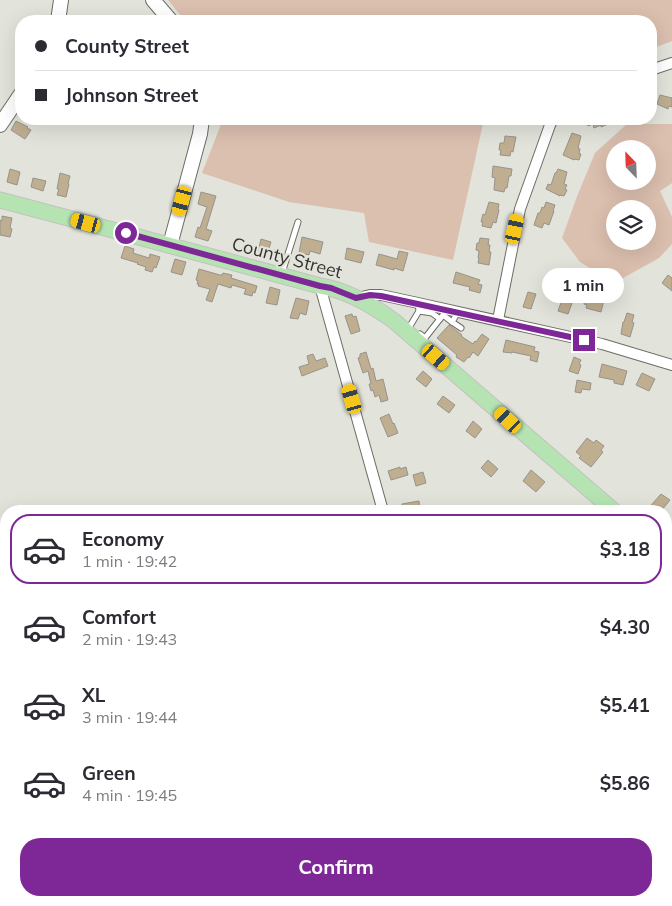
<!DOCTYPE html>
<meta charset="utf-8">
<style>
body{margin:0;font-family:Mulish,sans-serif;background:#f2f2f3;color:#2b2b33;height:100vh;display:flex;flex-direction:column;font-size:19px;white-space:nowrap}
*{box-sizing:border-box;margin:0}
p{font-size:16px;color:#7c7c81}
.icon{flex:none;width:28px;height:28px;fill:none;stroke:currentColor;stroke-width:2;stroke-linecap:round;stroke-linejoin:round}
.map{position:relative;flex:1;overflow:hidden}
.sheet{position:absolute;left:0px;top:505px;width:672px;height:401px;display:flex;flex-direction:column;background:#fff;border-radius:20px 20px 0 0;box-shadow:0 5px 20px #0002}
.sheet>*{flex:none}
.hud{position:absolute;left:15px;top:15px;width:642px;height:110px;border-radius:20px;box-shadow:0 5px 20px #0002;display:grid;align-content:center;height:110px;padding:0 20px;background:#fff}
.needle{width:32px;rotate:337deg}
.buttons{position:absolute;left:606px;top:140px;display:grid;gap:10px}
.buttons a{display:grid;place-items:center;width:50px;height:50px;border-radius:50%;background:#fff;box-shadow:0 5px 20px #0002;font-size:25px}
.end{position:absolute;width:22px;height:22px;margin:-11px;border:6px solid #7e2897;background:#fff;box-shadow:0 0 0 2px #fff}
.from{border-radius:50%}
.bubble{position:absolute;height:35px;border-radius:18px;background:#fff;box-shadow:0 5px 20px #0002;font-size:16px;font-weight:700;line-height:35px;text-align:center}
.car{position:absolute;width:15px;height:30px;margin:-15px -8px;border-radius:6px;box-shadow:0 0 4px 1px #0007;background:linear-gradient(#f5c518 24%,#345 0 40%,#f5c518 0 76%,#345 0 86%,#f5c518 0)}
.hud b{display:flex;align-items:center;gap:18px;height:48px;font-size:19px}
.hud b+b{border-top:1px solid #e1e1e2}
.hud i{width:12px;height:12px;background:#2b2b33}
ul{padding:9px 0 0;list-style:none}
li{display:flex;align-items:center;gap:15px;height:70px;margin:0 10px 8px;padding:0 10px;border:2px solid transparent;border-radius:20px}
li div{flex:1}
li b{display:block;font-size:19px}
li em{font-style:normal;font-weight:700}
li.selected{border-color:#7e2897}
li>.icon{width:45px;height:45px;stroke-width:1.5}
.action{display:flex;gap:10px;margin-top:auto;padding:10px 20px}
.action a{flex:1;height:58px;border-radius:20px;background:#7e2897;color:#fff;font-size:20px;font-weight:700;line-height:58px;text-align:center}
.map>svg:first-child{display:block}
</style>
<div class="map">
<svg width="672" height="906" viewBox="0 0 672 906">
<rect width="100%" height="100%" fill="#e2e3da"/>
<g fill="#dbbfaf" fill-rule="evenodd">
<polygon points="168,0 672,0 672,41 651,49 651,21 185,21"/>
<polygon points="219,119 484,119 453,260 369,242 364,213 289,202 202,173 220,127"/>
<path d="M627,124H672V183L660,191L672,217V244L659,258L614,283L580,262L562,238L578,194L595,153ZM615,149H648V181H615ZM615,209H648V241H615Z"/>
<polygon points="666,684 672,689 672,906 581,906 579,900 666,900"/>
</g>
<g fill="#bfae90" stroke="#98938c">
<polygon points="660,95 672,98 672,107 669,106 668,109 657,104"/>
<polygon points="585,119 615,119 607,122 608,124 601,127 601,125 594,128 593,124 588,126"/>
<polygon points="16,121 28,127 27,128 31,130 25,139 11,130"/>
<polygon points="572,133 581,136 578,148 580,149 579,154 581,154 579,160 574,159 574,160 563,155"/>
<polygon points="505,136 516,137 513,152 511,151 510,156 500,155 501,150 499,150 500,143 504,143"/>
<polygon points="493,166 512,169 511,176 509,176 507,188 505,188 504,192 494,190 495,178 492,177"/>
<polygon points="10,169 20,172 17,185 7,182"/>
<polygon points="558,169 567,172 564,184 567,185 565,189 567,190 564,196 560,195 560,196 546,189 548,184 551,185 555,173 556,173"/>
<polygon points="60,173 70,176 68,184 69,184 66,197 57,195 59,189 57,189"/>
<polygon points="33,178 46,181 43,191 31,187"/>
<polygon points="201,192 216,196 206,229 212,231 208,241 195,237 198,227 200,228 207,207 198,204"/>
<polygon points="489,202 499,204 498,209 499,210 496,223 493,222 491,228 482,226 483,222 481,222 483,214 485,215"/>
<polygon points="546,202 555,205 553,211 554,211 549,225 544,223 542,228 534,225 538,213 540,213 542,207 544,208"/>
<polygon points="2,216 12,218 10,228 12,229 10,237 0,235 0,220 2,221"/>
<polygon points="302,237 323,242 320,254 310,251 309,255 299,253"/>
<polygon points="480,238 489,239 488,245 490,245 489,252 491,252 489,265 478,263 479,258 478,258 479,251 476,250 477,243 479,243"/>
<polygon points="261,239 271,242 267,255 258,252"/>
<polygon points="125,246 134,249 133,253 149,258 150,254 160,257 156,268 154,267 152,272 145,270 146,267 137,264 138,263 121,258"/>
<polygon points="347,248 364,252 361,263 345,259"/>
<polygon points="399,251 408,253 403,271 394,268 394,270 376,265 379,254 397,259"/>
<polygon points="175,259 186,262 182,275 171,272"/>
<polygon points="199,269 220,275 222,275 223,273 232,275 231,278 257,286 255,293 253,292 252,296 244,294 246,289 232,285 231,288 218,284 212,302 206,300 210,289 198,286 199,284 197,284 198,281 196,280"/>
<polygon points="456,272 480,280 478,284 482,285 480,293 469,290 470,287 453,283"/>
<polygon points="668,275 672,278 672,291 662,283"/>
<polygon points="270,287 280,290 277,305 266,303"/>
<polygon points="528,292 536,294 531,309 523,307"/>
<polygon points="591,293 605,296 601,312 586,308 587,305 584,304 585,298 590,299"/>
<polygon points="296,298 309,301 306,315 300,313 298,319 290,318"/>
<polygon points="562,300 572,303 568,314 558,311"/>
<polygon points="627,313 634,315 632,322 634,323 630,337 621,334 623,322 624,322"/>
<polygon points="352,314 353,317 356,316 360,331 351,334 345,316"/>
<polygon points="449,325 462,335 461,336 473,344 475,341 476,342 482,334 489,339 478,356 473,352 469,358 468,357 464,362 456,357 457,355 437,338"/>
<polygon points="506,340 535,347 534,351 539,352 537,362 530,360 531,356 512,352 512,353 503,352"/>
<polygon points="366,352 371,369 373,368 376,381 383,379 388,400 381,402 379,395 375,397 373,390 371,391 369,384 371,384 368,371 363,373 358,358 360,357 360,354"/>
<polygon points="313,354 316,361 325,358 328,366 302,376 299,367 309,364 307,356"/>
<polygon points="574,357 581,360 579,364 581,365 578,374 569,371"/>
<polygon points="602,364 627,371 623,385 614,383 614,380 599,377"/>
<polygon points="423,371 432,379 426,387 416,379"/>
<polygon points="642,373 655,379 649,391 636,385"/>
<polygon points="577,380 591,383 590,390 582,389 581,393 575,392"/>
<polygon points="443,396 455,405 449,413 437,404"/>
<polygon points="389,414 393,424 394,423 398,433 388,437 380,418"/>
<polygon points="473,421 482,429 475,438 466,431"/>
<polygon points="587,438 594,443 596,440 604,446 601,450 603,452 591,467 579,458 581,456 576,452"/>
<polygon points="488,460 498,469 491,477 481,468"/>
<polygon points="400,467 400,469 406,467 408,475 391,480 388,471"/>
<polygon points="531,470 545,482 536,492 523,481"/>
<polygon points="423,472 426,483 416,486 413,475"/>
<polygon points="661,494 670,500 661,511 646,511"/>
<polygon points="419,501 420,511 403,511 402,504"/>
</g>
<g fill="none" stroke-linecap="round" stroke-linejoin="round">
<g stroke="#6c6d66" stroke-width="7">
<g id="lane">
<polyline points="282,273 298,222"/>
<polyline points="419,311 432,313 440,319"/>
<polyline points="458,312 452,322 461,328"/>
<polyline points="407,331 419,311 418,303"/>
<polyline points="420,334 425,338 443,315 452,322"/>
<polyline points="219,900 220,906"/>
<polyline points="32,906 33,900"/>
<polyline points="130,906 130,900"/>
</g>
</g>
<g stroke="#6c6d66" stroke-width="12">
<g id="street">
<polyline points="651,70 672,63"/>
<polyline points="320,286 383,511"/>
<polyline points="357,298 370,295 381,295 418,303 602,344 672,365"/>
<polyline points="498,320 520,209 550,125 553,119"/>
<polyline points="310,900 310,906"/>
</g>
</g>
<g stroke="#6c6d66" stroke-width="16">
<g id="secondary">
<polyline points="153,0 171,21"/>
<polyline points="58,21 61,0"/>
<polyline points="0,125 21,94"/>
<polyline points="170,245 200,134 202,119"/>
</g>
</g>
<g stroke="#c2c2c1" stroke-width="17">
<g id="primary">
<path d="M0,200C107,228 214,257 320,286C347,290 372,305 394,321L614,511"/>
<polyline points="666,557 672,562"/>
</g>
</g>
<use href="#lane" stroke="#fff" stroke-width="5"/>
<use href="#street" stroke="#fff" stroke-width="10"/>
<use href="#secondary" stroke="#fff" stroke-width="14"/>
<use href="#primary" stroke="#b5e4b2" stroke-width="15"/>
</g>
<g fill="none" stroke-linecap="round" stroke-linejoin="round">
<polyline stroke="#7e2897" stroke-width="6" points="126,233 320,286 331,288 356,298 370,295 381,296 584,340"/>
</g>
<g text-anchor="middle" stroke-width="4.5" stroke-linejoin="round" paint-order="stroke">
<g font-size="18" fill="#32322f" stroke="#e2e3da">
<text transform="translate(287 258) rotate(15)" y="6">County Street</text>
</g>
</g>
</svg>
<div class="buttons">
<a><svg class="needle" viewBox="-14 -14 28 28"><path d="M0-13l5 13h-10z" fill="#e53935"/><path d="M0 13l5-13h-10z" fill="#7c7c81"/></svg></a>
<a><svg class="icon" aria-label="layers" viewBox="0 0 24 24"><path d="M12 4l9 5-9 5-9-5zM3 14l9 5 9-5"/></svg></a>
</div>
<i class="end from" style="left:126px;top:233px"></i>
<i class="end" style="left:584px;top:340px"></i>
<div class="bubble" style="left:542px;top:268px;width:82px">1 min</div>
<i class="car" style="left:182px;top:201px;rotate:195deg"></i>
<i class="car" style="left:86px;top:223px;rotate:285deg"></i>
<i class="car" style="left:515px;top:229px;rotate:12deg"></i>
<i class="car" style="left:436px;top:357px;rotate:131deg"></i>
<i class="car" style="left:352px;top:399px;rotate:344deg"></i>
<i class="car" style="left:508px;top:420px;rotate:313deg"></i>
<div class="hud">
<b><i class="from"></i>County Street</b>
<b><i></i>Johnson Street</b>
</div>
<section class="sheet">
<ul>
<li class="selected"><svg class="icon" aria-label="car" viewBox="0 0 24 24"><path d="M5 17H2v-5l4-1 3-4h7l3 4 3 1v5h-3M9 17h6M6 11h13"/><circle cx="7" cy="17" r="2"/><circle cx="17" cy="17" r="2"/></svg><div><b>Economy</b><p>1 min · 19:42</p></div><em>$3.18</em></li>
<li><svg class="icon" aria-label="car" viewBox="0 0 24 24"><path d="M5 17H2v-5l4-1 3-4h7l3 4 3 1v5h-3M9 17h6M6 11h13"/><circle cx="7" cy="17" r="2"/><circle cx="17" cy="17" r="2"/></svg><div><b>Comfort</b><p>2 min · 19:43</p></div><em>$4.30</em></li>
<li><svg class="icon" aria-label="car" viewBox="0 0 24 24"><path d="M5 17H2v-5l4-1 3-4h7l3 4 3 1v5h-3M9 17h6M6 11h13"/><circle cx="7" cy="17" r="2"/><circle cx="17" cy="17" r="2"/></svg><div><b>XL</b><p>3 min · 19:44</p></div><em>$5.41</em></li>
<li><svg class="icon" aria-label="car" viewBox="0 0 24 24"><path d="M5 17H2v-5l4-1 3-4h7l3 4 3 1v5h-3M9 17h6M6 11h13"/><circle cx="7" cy="17" r="2"/><circle cx="17" cy="17" r="2"/></svg><div><b>Green</b><p>4 min · 19:45</p></div><em>$5.86</em></li>
</ul>
<div class="action"><a>Confirm</a></div>
</section>
</div>
